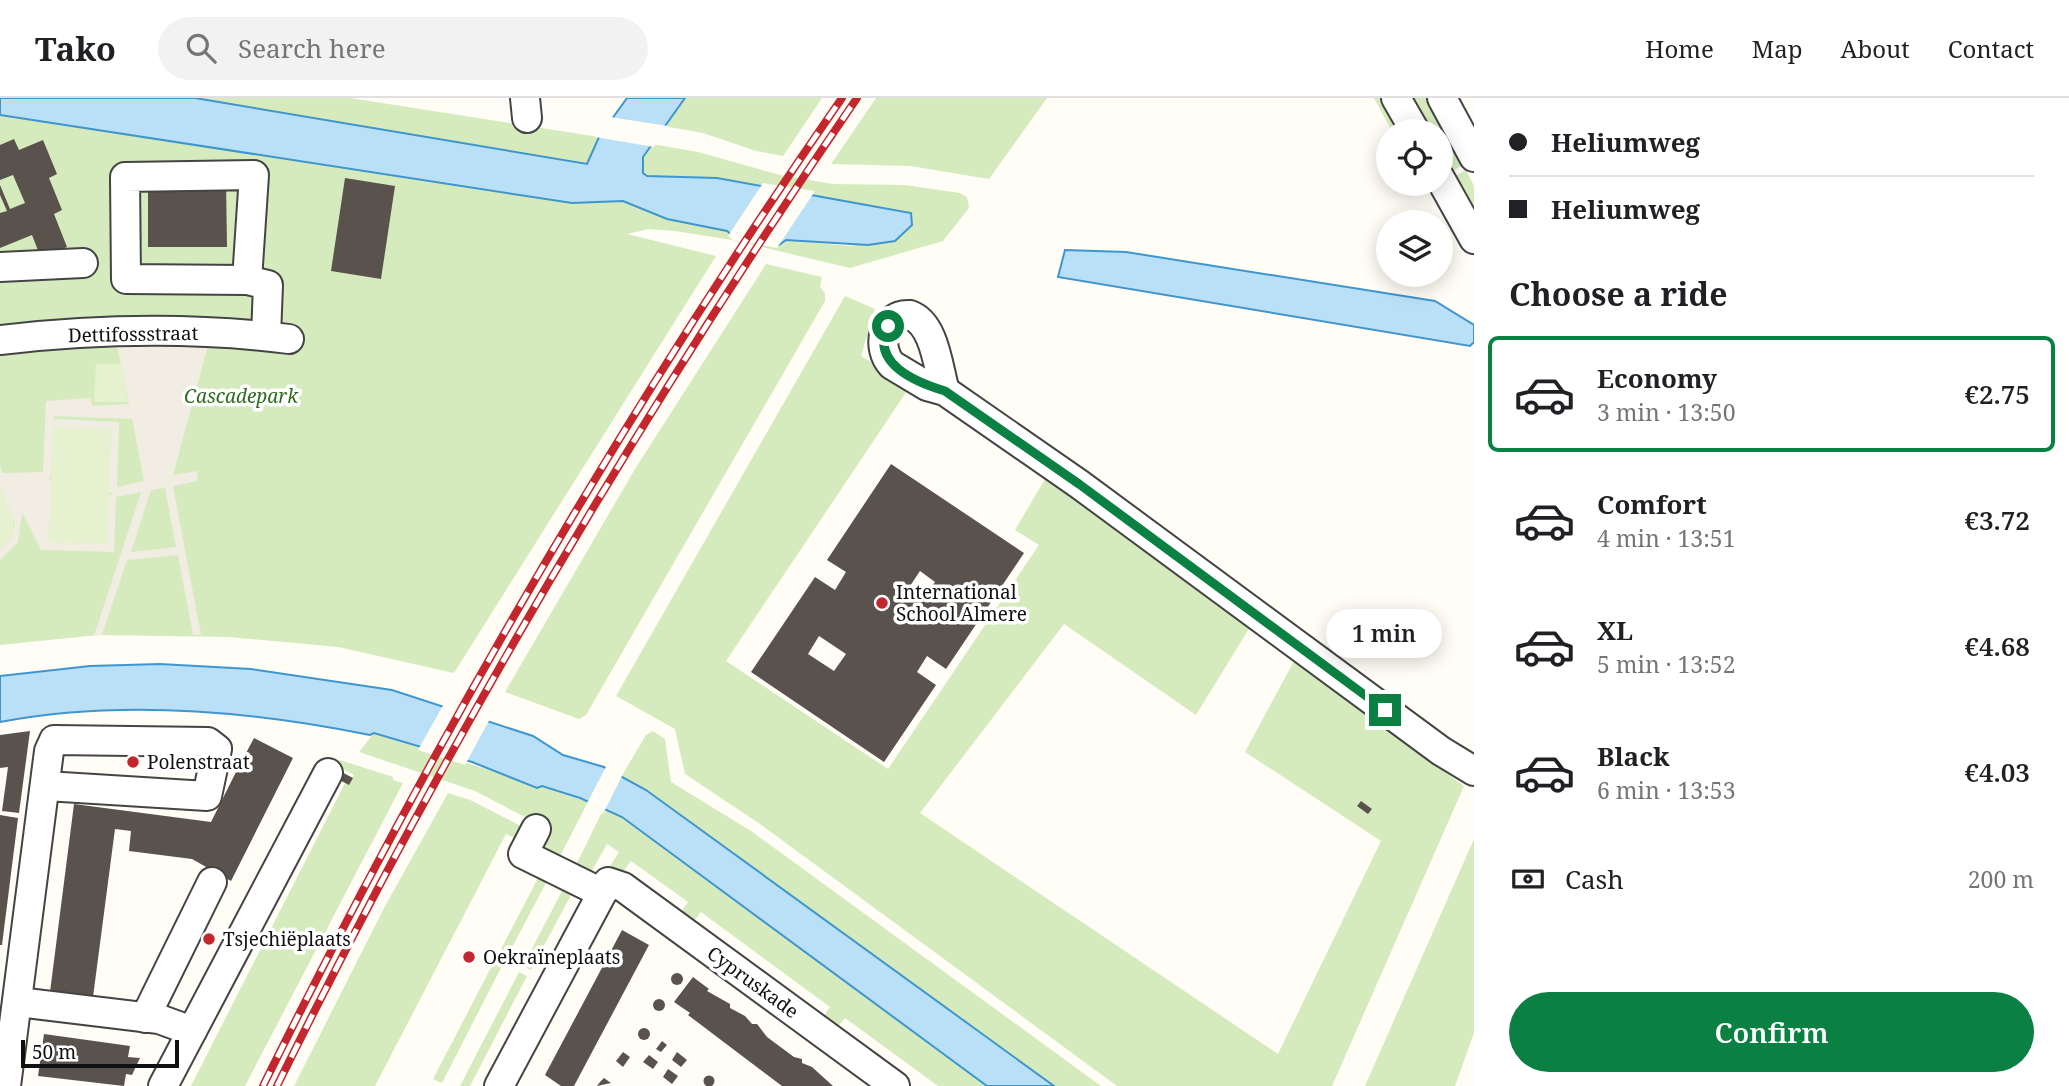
<!DOCTYPE html>
<meta charset="utf-8">
<style>
body{margin:0;font-family:"Noto Serif",serif;background:#f2f2f2;color:#202124;height:100vh;display:flex;flex-direction:column;font-size:26px;white-space:nowrap}
*{box-sizing:border-box;margin:0}
p{font-size:23px;color:#757577}
.icon{flex:none;width:38px;height:38px;fill:none;stroke:currentColor;stroke-width:2;stroke-linecap:round;stroke-linejoin:round}
.map{position:relative;flex:1;overflow:hidden}
.details{display:flex;flex-direction:column;background:#fff;width:595px}
.details>*{flex:none}
.banner{display:grid;align-content:center;height:154px;padding:0 35px;background:#fff}
.buttons{position:absolute;left:1376px;top:21px;display:grid;gap:14px}
.buttons a{display:grid;place-items:center;width:77px;height:77px;border-radius:50%;background:#fff;box-shadow:0 4px 18px #0003;font-size:35px}
.scale{position:absolute;left:21px;bottom:18px;width:158px;box-sizing:border-box;padding-left:7px;border:4px solid #111;border-top:0;font-size:19px;line-height:24px;white-space:nowrap;color:#111;-webkit-text-stroke:5px #fff;paint-order:stroke}
.end{position:absolute;width:32px;height:32px;margin:-16px;border:9px solid #0b8043;background:#fff;box-shadow:0 0 0 4px #fff}
.from{border-radius:50%}
.bubble{position:absolute;height:49px;border-radius:24px;background:#fff;box-shadow:0 4px 18px #0003;font-size:23px;font-weight:600;line-height:49px;text-align:center}
.banner b{display:flex;align-items:center;gap:24px;height:66px;font-size:26px}
.banner b+b{border-top:2px solid #e0e0e0}
.banner i{width:18px;height:18px;background:#202124}
ul{padding:0;list-style:none}
li{display:flex;align-items:center;gap:21px;height:116px;margin:0 14px 10px;padding:0 21px;border:4px solid transparent;border-radius:10px}
li div{flex:1}
li b{display:block;font-size:26px}
li em{font-style:normal;font-weight:600}
li.selected{border-color:#0b8043}
li>.icon{width:63px;height:63px;stroke-width:1.5}
h2{padding:0 35px;font-size:32px;line-height:84px}
.pay{display:flex;align-items:center;gap:18px;height:77px;padding:0 35px;font-size:26px}
.pay p{margin-inline-start:auto}
.primary-button{display:flex;gap:14px;margin-top:auto;padding:14px 35px}
.primary-button a{flex:1;height:80px;border-radius:42px;background:#0b8043;color:#fff;font-size:28px;font-weight:600;line-height:80px;text-align:center}
header{display:flex;align-items:center;gap:42px;box-sizing:border-box;height:98px;padding:0 35px;background:#fff;border-bottom:2px solid #e0e0e0}
header strong{font-size:33px}
nav{display:flex;gap:38px;margin-inline-start:auto;font-size:24px}
.search{width:490px;height:63px;background:#f2f2f2;display:flex;align-items:center;gap:18px;box-sizing:border-box;padding:0 24px;border-radius:38px;color:#757577;font-size:26px}
main{display:flex;flex:1;min-height:0}
.map>svg:first-child{display:block}
</style>
<header>
<strong>Tako</strong>
<div class="search"><svg class="icon" aria-label="search" viewBox="0 0 24 24"><circle cx="10" cy="10" r="6"/><path d="M15 15l6 6"/></svg>Search here</div>
<nav><a>Home</a><a>Map</a><a>About</a><a>Contact</a></nav>
</header>
<main>
<div class="map">
<svg width="1474" height="988" viewBox="0 0 1474 988">
<rect width="100%" height="100%" fill="#fffdf5"/>
<g fill="#d5ebbd">
<polygon points="195,0 350,0 599,39 587,66"/>
<polygon points="685,0 822,0 783,58 756,53 703,35 664,28"/>
<polygon points="876,0 1047,0 989,81 911,68 831,66"/>
<polygon points="1374,0 1387,0 1406,33 1392,33"/>
<polygon points="1407,0 1428,0 1463,67 1447,76 1440,62 1440,33 1426,33"/>
<polygon points="0,11 572,105 623,103 676,123 785,142 850,148 895,143 813,96 717,80 647,79 643,75 643,59 652,46 698,54 780,77 833,86 905,87 960,95 967,99 969,110 943,143 850,170 732,142 675,133 649,131 627,136 716,158 454,575 338,549 228,539 98,537 0,547"/>
<polygon points="1466,72 1474,88 1474,125 1450,81"/>
<polygon points="766,166 822,179 820,189 825,195 825,203 586,617 579,621 505,594 635,371"/>
<polygon points="845,198 875,211 861,258 911,287 726,563 888,671 1039,447 1015,432 1045,381 1073,396 1250,529 1196,617 1064,526 920,715 1278,956 1381,743 1245,654 1294,563 1464,688 1332,988 1117,988 760,726 685,676 675,631 616,598"/>
<polygon points="653,633 665,641 671,684 751,733 1101,988 1054,988 646,692 621,679 646,637"/>
<polygon points="374,635 588,704 560,758 538,746 546,730 475,693 359,654"/>
<polygon points="340,662 393,679 393,682 403,685 245,988 191,988 345,685 349,686 354,677 338,668"/>
<polygon points="448,695 470,702 527,731 521,743 506,736 375,988 294,988 384,810"/>
<polygon points="603,712 622,719 987,988 938,988 845,920 835,932 821,922 830,909 701,814 691,827 678,818 688,804 631,763 621,776 610,768 619,754 607,746 591,774 576,767"/>
<polygon points="1474,741 1474,935 1455,988 1365,988"/>
<polygon points="539,778 547,783 507,859 499,855"/>
<polygon points="563,791 572,795 531,872 523,868"/>
<polygon points="495,862 503,866 442,985 433,981"/>
<polygon points="519,874 527,878 470,988 460,988"/>
</g>
<g fill="#e6f2cf">
<polygon points="96,266 121,266 128,304 94,304"/>
<polygon points="53,329 111,331 108,447 49,444"/>
<path d="M0,386C11,409 24,433 0,453Z"/>
</g>
<path fill="#f1ede2" fill-rule="evenodd" d="M117,247L208,248L173,377L198,373L197,383L173,388L201,537H193L178,457L127,462L102,537L94,538L141,394L116,399L114,454L41,452L22,415L18,444L0,462V453L11,441L15,425L0,386V368L3,375L43,374L46,303L91,300L92,308L129,306ZM54,318L132,321L144,383L117,389L119,324L54,321ZM53,329L111,331L109,394L112,395L109,398L107,446L49,444L51,382L49,379L51,378ZM165,390L176,449L131,454L151,392Z"/>
<g fill="#b9e0f7" stroke="#3f96cf" stroke-width="2">
<polygon points="0,0 195,0 587,66 599,39 627,0 685,0 643,59 643,75 647,78 717,80 911,115 912,127 895,143 868,147 786,142 779,147 734,139 727,133 667,121 623,103 572,105 0,17"/>
<polygon points="1065,152 1126,154 1435,203 1474,227 1474,244 1470,248 1058,179"/>
<path d="M160,566L251,571L392,592L533,638L563,657L604,669L646,692L1054,988H987L622,719L580,700L542,688L537,690L472,664L374,635L370,637C251,613 121,601 0,624V578L90,568Z"/>
</g>
<g fill="#fffdf5">
<polygon points="610,19 668,28 654,49 595,39"/>
<polygon points="763,85 815,93 777,150 733,142 728,138"/>
<polygon points="445,604 491,619 465,667 418,652"/>
<polygon points="607,667 623,676 603,716 586,707"/>
</g>
<g fill="#5a524d" fill-rule="evenodd">
<polygon points="14,41 19,52 43,42 57,76 49,80 62,112 54,116 67,149 41,160 32,137 0,150 0,115 7,113 0,97 0,87 10,111 25,105 13,77 0,82 0,47"/>
<polygon points="345,80 395,88 381,181 331,173"/>
<polygon points="148,83 226,83 227,149 148,149"/>
<path d="M891,366L1024,455L946,571L927,558L917,574L936,587L884,664L751,574L815,479L835,492L846,474L827,462ZM920,473L935,484L925,499L910,488ZM819,538L846,556L834,573L808,556Z"/>
<polygon points="30,633 19,715 2,713 8,669 0,670 0,637"/>
<polygon points="254,640 293,660 231,783 192,761 129,753 131,733 115,731 93,899 50,894 74,706 211,724 238,670 241,672 248,659 245,657"/>
<polygon points="336,671 353,680 349,687 332,678"/>
<polygon points="1361,703 1372,711 1368,716 1357,708"/>
<polygon points="0,717 18,720 2,847 0,847"/>
<polygon points="622,832 649,847 574,988 561,988 545,977"/>
<circle cx="677" cy="881" r="6"/>
<polygon points="693,879 709,891 707,893 730,906 730,910 745,918 752,926 757,926 767,939 794,959 802,961 802,965 812,969 833,988 782,988 688,917 690,915 674,904"/>
<circle cx="659" cy="907" r="6"/>
<circle cx="644" cy="936" r="6"/>
<polygon points="44,936 130,948 128,959 140,960 132,977 126,976 124,988 38,978"/>
<polygon points="662,943 667,947 661,954 656,951"/>
<polygon points="623,954 630,959 623,969 616,963"/>
<polygon points="677,954 687,962 681,969 672,962"/>
<polygon points="649,957 658,964 653,971 643,964"/>
<polygon points="668,971 678,978 672,986 663,979"/>
<circle cx="709" cy="983" r="5.5"/>
<polygon points="604,980 611,985 597,988 600,984"/>
</g>
<g fill="none" stroke-linecap="round" stroke-linejoin="round">
<g stroke="#444" stroke-width="32">
<g id="minor">
<polyline points="525,0 527,20"/>
<polyline points="1396,0 1415,33"/>
<polyline points="1442,0 1474,59"/>
<polygon points="254,77 247,182 126,181 125,79"/>
<polyline points="1440,80 1474,141"/>
<polyline points="0,169 83,165"/>
<polyline points="247,182 268,187 266,238"/>
<path d="M0,242C96,231 194,229 289,241"/>
<path d="M945,293C938,270 935,226 910,217C882,215 876,250 892,267L927,288L945,293L1079,386L1441,653L1474,673"/>
<polyline points="536,731 523,756 602,795"/>
<polyline points="18,904 159,921 192,933"/>
<polyline points="145,920 212,784"/>
<polyline points="6,988 49,653 54,642 208,644 217,651 207,698 46,688"/>
<polyline points="163,988 328,675"/>
<polyline points="499,988 608,784 623,789 895,988"/>
</g>
</g>
<use href="#minor" stroke="#fff" stroke-width="28"/>
<g stroke="#c4262e" stroke-width="8">
<g id="rail">
<path d="M263,988C432,646 624,314 842,0"/>
<path d="M277,988C446,645 641,315 857,0"/>
</g>
</g>
<use href="#rail" stroke="#fff" stroke-width="5" stroke-dasharray="16" stroke-linecap="butt"/>
</g>
<g fill="none" stroke-linecap="round" stroke-linejoin="round">
<path stroke="#0b8043" stroke-width="9" d="M888,228C870,265 915,284 945,293L1079,386L1385,612"/>
</g>
<g fill="#c4262e" stroke="#fff" stroke-width="2.5">
<circle cx="882" cy="505" r="7"/>
<circle cx="133" cy="664" r="7"/>
<circle cx="209" cy="841" r="7"/>
<circle cx="469" cy="859" r="7"/>
</g>
<g text-anchor="middle" stroke-width="7" stroke-linejoin="round" paint-order="stroke">
<g font-size="19" fill="#111" stroke="#fff">
<text transform="translate(133 236) rotate(-1)" y="7">Dettifossstraat</text>
<text transform="translate(753 884) rotate(36)" y="7">Cypruskade</text>
</g>
<g font-size="19" font-style="italic" fill="#2f6b1f" stroke="#fff">
<text x="241" y="305">Cascadepark</text>
</g>
<g font-size="19" fill="#111" stroke="#fff" text-anchor="start">
<text x="896" y="501">International<tspan x="896" dy="22">School Almere</tspan></text>
<text x="147" y="671">Polenstraat</text>
<text x="223" y="848">Tsjechiëplaats</text>
<text x="483" y="866">Oekraïneplaats</text>
</g>
</g>
</svg>
<div class="buttons">
<a><svg class="icon" aria-label="locate" viewBox="0 0 24 24"><circle cx="12" cy="12" r="6"/><path d="M12 2v4M12 18v4M2 12h4M18 12h4"/></svg></a>
<a><svg class="icon" aria-label="layers" viewBox="0 0 24 24"><path d="M12 4l9 5-9 5-9-5zM3 14l9 5 9-5"/></svg></a>
</div>
<div class="scale">50 m</div>
<i class="end from" style="left:888px;top:228px"></i>
<i class="end" style="left:1385px;top:612px"></i>
<div class="bubble" style="left:1326px;top:511px;width:116px">1 min</div>
</div>
<section class="details">
<div class="banner">
<b><i class="from"></i>Heliumweg</b>
<b><i></i>Heliumweg</b>
</div>
<h2>Choose a ride</h2>
<ul>
<li class="selected"><svg class="icon" aria-label="car" viewBox="0 0 24 24"><path d="M5 17H2v-5l4-1 3-4h7l3 4 3 1v5h-3M9 17h6M6 11h13"/><circle cx="7" cy="17" r="2"/><circle cx="17" cy="17" r="2"/></svg><div><b>Economy</b><p>3 min · 13:50</p></div><em>€2.75</em></li>
<li><svg class="icon" aria-label="car" viewBox="0 0 24 24"><path d="M5 17H2v-5l4-1 3-4h7l3 4 3 1v5h-3M9 17h6M6 11h13"/><circle cx="7" cy="17" r="2"/><circle cx="17" cy="17" r="2"/></svg><div><b>Comfort</b><p>4 min · 13:51</p></div><em>€3.72</em></li>
<li><svg class="icon" aria-label="car" viewBox="0 0 24 24"><path d="M5 17H2v-5l4-1 3-4h7l3 4 3 1v5h-3M9 17h6M6 11h13"/><circle cx="7" cy="17" r="2"/><circle cx="17" cy="17" r="2"/></svg><div><b>XL</b><p>5 min · 13:52</p></div><em>€4.68</em></li>
<li><svg class="icon" aria-label="car" viewBox="0 0 24 24"><path d="M5 17H2v-5l4-1 3-4h7l3 4 3 1v5h-3M9 17h6M6 11h13"/><circle cx="7" cy="17" r="2"/><circle cx="17" cy="17" r="2"/></svg><div><b>Black</b><p>6 min · 13:53</p></div><em>€4.03</em></li>
</ul>
<div class="pay"><svg class="icon" aria-label="cash" viewBox="0 0 24 24"><path d="M3 7h18v10H3z"/><circle cx="12" cy="12" r="2"/></svg>Cash<p>200 m</p></div>
<div class="primary-button"><a>Confirm</a></div>
</section>
</main>
